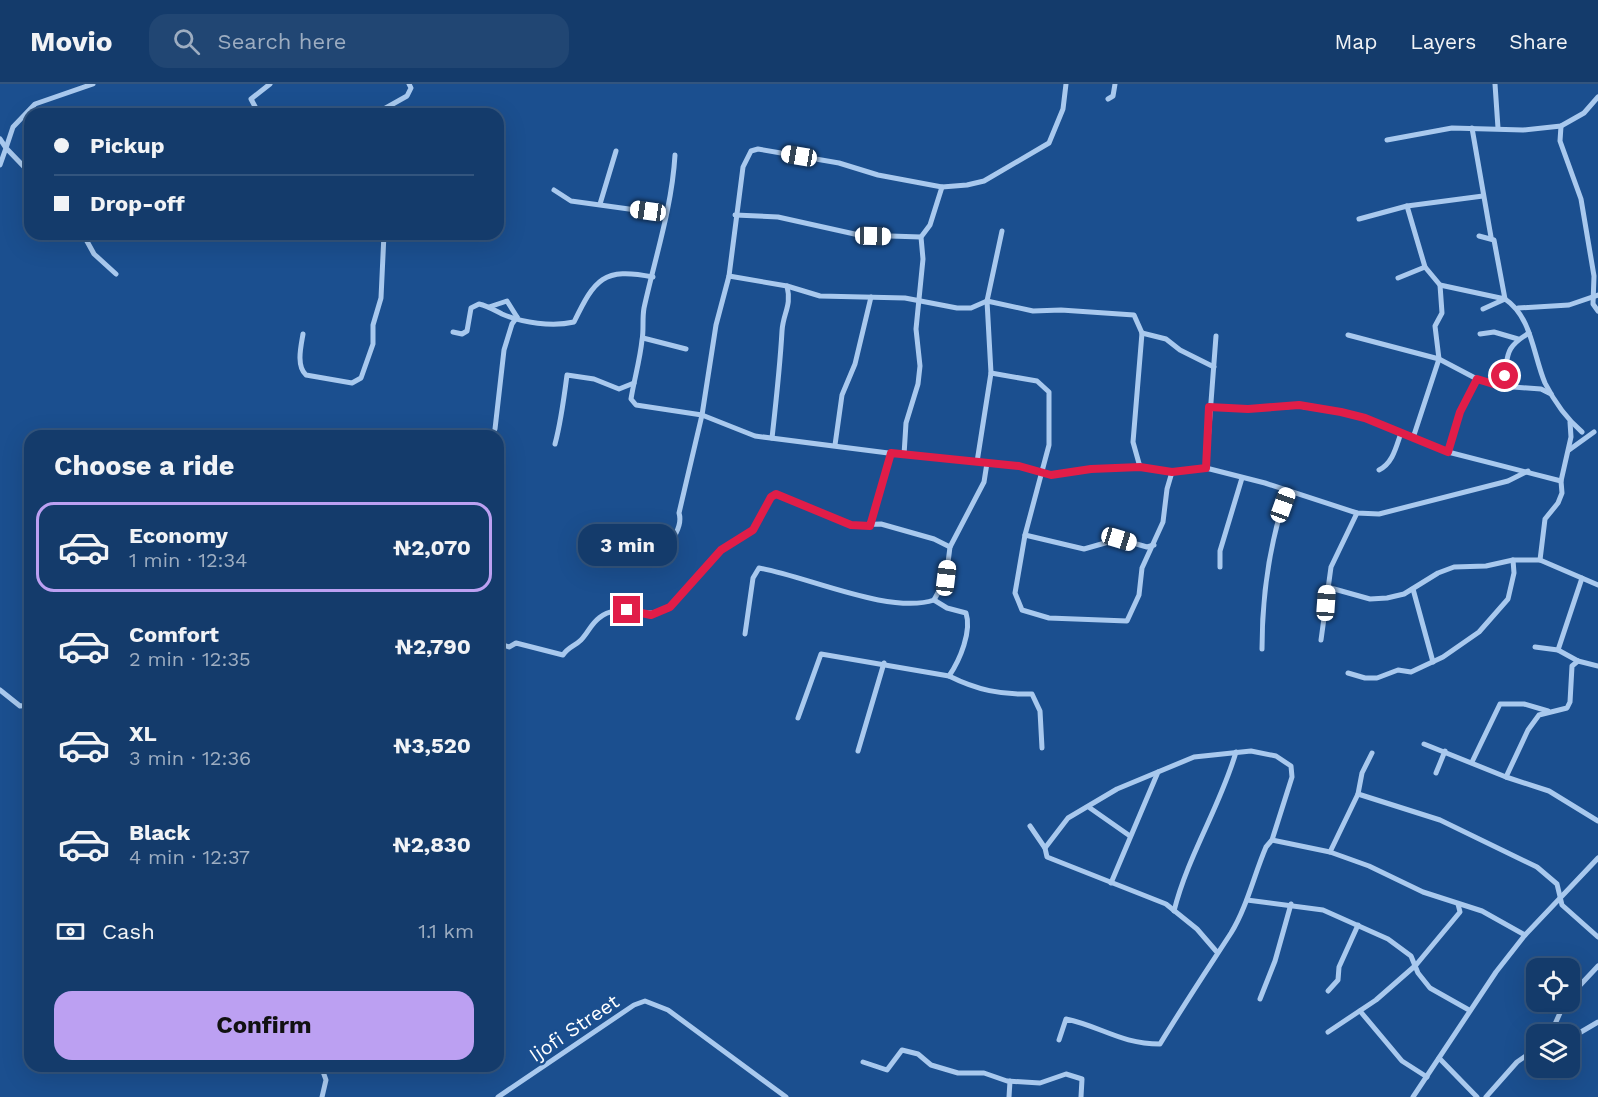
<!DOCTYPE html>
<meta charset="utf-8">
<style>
body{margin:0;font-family:"Work Sans",sans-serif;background:#214673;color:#f1f3f6;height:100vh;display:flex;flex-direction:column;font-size:22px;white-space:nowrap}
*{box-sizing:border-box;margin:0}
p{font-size:20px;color:#9dadc1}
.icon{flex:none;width:33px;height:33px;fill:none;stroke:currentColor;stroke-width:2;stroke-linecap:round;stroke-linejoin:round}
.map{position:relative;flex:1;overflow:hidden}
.details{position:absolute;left:24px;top:346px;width:480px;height:642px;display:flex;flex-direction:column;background:#143b6b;border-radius:18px;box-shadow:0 6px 24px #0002,0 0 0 2px #33557e}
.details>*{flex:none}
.hud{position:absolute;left:24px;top:24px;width:480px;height:132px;border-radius:18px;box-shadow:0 6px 24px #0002,0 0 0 2px #33557e;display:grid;align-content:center;height:132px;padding:0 30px;background:#143b6b}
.buttons{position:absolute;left:1526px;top:874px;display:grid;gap:12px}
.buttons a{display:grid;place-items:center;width:54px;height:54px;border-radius:12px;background:#143b6b;box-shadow:0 6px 24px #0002,0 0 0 2px #33557e;font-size:30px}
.end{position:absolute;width:27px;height:27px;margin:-14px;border:8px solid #e11d48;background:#fff;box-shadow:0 0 0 3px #fff}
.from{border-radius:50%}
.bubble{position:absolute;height:42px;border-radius:18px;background:#143b6b;box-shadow:0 6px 24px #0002,0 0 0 2px #33557e;font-size:20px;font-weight:700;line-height:42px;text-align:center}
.car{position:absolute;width:18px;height:36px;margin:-18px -9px;border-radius:8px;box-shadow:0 0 4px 2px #0007;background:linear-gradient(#fff 24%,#345 0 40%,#fff 0 76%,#345 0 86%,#fff 0)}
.hud b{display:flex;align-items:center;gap:21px;height:57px;font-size:22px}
.hud b+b{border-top:2px solid #33557e}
.hud i{width:15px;height:15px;background:#f1f3f6}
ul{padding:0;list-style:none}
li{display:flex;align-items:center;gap:18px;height:90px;margin:0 12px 9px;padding:0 18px;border:3px solid transparent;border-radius:18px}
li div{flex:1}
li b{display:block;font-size:22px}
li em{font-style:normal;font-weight:700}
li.on{border-color:#bca0f2}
li>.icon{width:54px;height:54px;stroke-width:1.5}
h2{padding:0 30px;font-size:27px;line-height:72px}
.pay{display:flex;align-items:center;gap:15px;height:66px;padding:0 30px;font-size:22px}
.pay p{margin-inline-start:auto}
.cta{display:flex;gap:12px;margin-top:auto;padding:12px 30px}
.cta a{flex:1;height:69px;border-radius:18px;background:#bca0f2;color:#111;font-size:24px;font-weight:700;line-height:69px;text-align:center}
header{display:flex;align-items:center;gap:36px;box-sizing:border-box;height:84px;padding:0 30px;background:#143b6b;border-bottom:2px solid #33557e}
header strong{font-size:28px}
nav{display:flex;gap:33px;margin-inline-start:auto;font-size:21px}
.search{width:420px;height:54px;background:#214673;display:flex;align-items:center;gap:15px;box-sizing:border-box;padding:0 21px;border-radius:18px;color:#9dadc1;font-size:22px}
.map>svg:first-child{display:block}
</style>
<header>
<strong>Movio</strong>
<div class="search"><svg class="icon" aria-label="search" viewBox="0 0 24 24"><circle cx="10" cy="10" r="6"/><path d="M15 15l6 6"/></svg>Search here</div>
<nav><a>Map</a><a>Layers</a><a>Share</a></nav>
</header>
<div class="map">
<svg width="1598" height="1013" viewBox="0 0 1598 1013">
<rect width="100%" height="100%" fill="#1b4f8f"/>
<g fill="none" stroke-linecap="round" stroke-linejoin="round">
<g stroke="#a9c9ee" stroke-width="5">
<polyline points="1495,0 1498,44"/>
<polyline points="1108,15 1113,12 1115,0"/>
<polyline points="259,30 251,15 270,0"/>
<polyline points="375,30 407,12 411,4 409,0"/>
<polyline points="1561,42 1560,57 1581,115 1594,192 1593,220 1598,227"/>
<polyline points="1472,44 1491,153"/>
<polyline points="0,55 6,64 0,81"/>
<polyline points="1387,56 1452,44 1523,46 1561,42 1584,29 1598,13"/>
<path d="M675,71C672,123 655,174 644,224C642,235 644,246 642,256C640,276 634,296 631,315L636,321L702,331L755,352L904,371L1019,382L1051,391L1091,385L1140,383L1172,388L1206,384L1265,399L1357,429L1379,430L1508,397L1528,387"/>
<polyline points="30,89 6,64 13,43 35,20 93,0"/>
<polyline points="554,106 571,117 665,130"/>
<polyline points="600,120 616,67"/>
<polyline points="1407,122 1425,183 1440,201 1505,215 1494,156 1479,152"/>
<polyline points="735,131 778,133 859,151 921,153"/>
<polyline points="1359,135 1407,122 1483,112"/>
<polyline points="83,150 94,170 116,190"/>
<polyline points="729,192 787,202 820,212 905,214 957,224 971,224 987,217 1033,227 1061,226 1134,231 1142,249 1133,358 1140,383"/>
<polyline points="1398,194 1425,183"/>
<polyline points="489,223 507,217 517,233"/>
<polyline points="1518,224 1569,221 1598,211"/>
<path d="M1483,225L1505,215C1532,233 1533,271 1545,299C1554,317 1567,335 1582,348"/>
<path d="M453,248L462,250L467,247L471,224L479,220C488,222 494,226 502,230C522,239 553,243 574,238C595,195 603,183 653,193"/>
<polyline points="1142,249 1166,255 1180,266 1214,283"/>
<path d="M303,250C301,262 296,282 306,291L352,299L361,294L373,260V241L381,214L384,150"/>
<polyline points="1480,250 1494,248 1518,255"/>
<polyline points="1348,251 1439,275 1477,295 1500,302 1541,305 1551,310"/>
<polyline points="643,254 686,265"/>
<polyline points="991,289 1037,297 1049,308 1049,361 1025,451 1015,509 1022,526 1049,534 1127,537 1139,511 1142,484 1163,438 1167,405 1172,388"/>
<path d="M1500,302C1513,277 1497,268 1529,249"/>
<polyline points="1209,323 1248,325 1299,322 1341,328 1365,334 1448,368 1561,397"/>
<polyline points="495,345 504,266 512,240 517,233"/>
<path d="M772,354C776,318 780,283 782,247C783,229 792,222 787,202"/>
<polyline points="1413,354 1439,275 1435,242 1442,229 1440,201"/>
<path d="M555,360C561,338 564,314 567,291L594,295L619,305L634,299"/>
<polyline points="835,361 842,311 855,280 871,213"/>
<polyline points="1569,366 1594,348"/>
<polyline points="1448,368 1460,328 1477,295"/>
<polyline points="904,371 906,339 918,300 920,282 916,245 923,175 921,153 930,141 942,103"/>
<polyline points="977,378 991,289 987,217 1002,147"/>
<polyline points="1206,384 1216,252"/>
<path d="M1379,386C1393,379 1396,363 1401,349"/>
<polyline points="870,442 891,369"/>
<polyline points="1025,451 1084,465 1119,455 1147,463 1154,461"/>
<path d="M658,474C667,462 684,445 679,429L702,331L716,241L729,192L743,83L751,67L758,65L839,79L878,91L942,103L967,101L984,97L1049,59L1063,25L1066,0"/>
<polyline points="1540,476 1545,435 1558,419 1562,409 1561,397 1571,353 1570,338"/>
<polyline points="1220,483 1220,467 1242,394"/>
<polyline points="1327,503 1370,515 1387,514 1404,510 1438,489 1454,483 1486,482 1513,476 1540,476 1598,501"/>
<polyline points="1413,505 1433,578"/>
<path d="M745,550L753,494L759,484C806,492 890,531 934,516L946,494L950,463L984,398L987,379"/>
<polyline points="1321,556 1331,483 1357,429"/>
<path d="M498,559L509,563L516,559L563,571C568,563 575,562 581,556C588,549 591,540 599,534C620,516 643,539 670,523L721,466L753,446L771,413L775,410L851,441L881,440L934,455L950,463"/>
<polyline points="1535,563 1558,566 1578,577 1598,582"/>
<path d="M1262,565C1262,509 1269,460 1287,408"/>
<polyline points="1558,566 1582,494"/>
<polyline points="1578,577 1572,582 1570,618 1567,624 1539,631 1528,646 1506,693 1549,707 1598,737"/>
<polyline points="1348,589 1365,594 1377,594 1398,586 1411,588 1443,573 1479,548 1508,515 1514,489 1513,476"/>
<path d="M949,592C977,606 1001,611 1032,610L1040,627L1042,664"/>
<polyline points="0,606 20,622 30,621"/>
<path d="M798,634L821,570L949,592C960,576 972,547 966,529L947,524L934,516"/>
<polyline points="1424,660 1506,693"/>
<polyline points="858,667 884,579"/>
<polyline points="1472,678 1500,620 1524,620 1548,627"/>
<polyline points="1436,689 1445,667"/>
<polyline points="1358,710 1440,736 1537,783 1557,800 1562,821 1598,853"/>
<polyline points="1090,724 1130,752"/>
<polyline points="1030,742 1045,764 1047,773 1166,820 1197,845 1216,867"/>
<polyline points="1272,756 1330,768 1369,782 1423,808 1482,827 1525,851"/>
<path d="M1045,764L1068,734L1117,705L1194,673L1251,667L1276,672L1291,682L1292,693L1272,756L1266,763C1254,791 1247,823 1231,849C1207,886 1183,922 1160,960C1121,960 1100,942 1066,935L1059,956"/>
<polyline points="1330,768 1358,710 1362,689 1372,669"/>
<polyline points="1111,799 1158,688"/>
<polyline points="1247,816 1323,826 1388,855 1411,872 1418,889 1430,904 1469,926"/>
<path d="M1174,827C1188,771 1220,723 1236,668"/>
<polyline points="1328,907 1338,896 1339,883 1358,841"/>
<polyline points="1569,913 1598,882"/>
<polyline points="1260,915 1275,877 1291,820"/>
<polyline points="1360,927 1402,977 1427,993"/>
<polyline points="1328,948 1376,916 1416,881 1460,828 1458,820"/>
<polyline points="1550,951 1565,918"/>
<polyline points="1569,955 1598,938"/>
<polyline points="1439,974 1477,1013"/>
<polyline points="863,978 887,986 902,966 918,970 931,981 958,989 984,989 1007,997 1040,999 1066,990 1082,995 1081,1013"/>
<polyline points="321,982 326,996 322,1013"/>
<polyline points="498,1013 634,921 645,917 668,926 786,1013"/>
<polyline points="1009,1013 1010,997"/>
<polyline points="1413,1013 1496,888 1525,851 1598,774"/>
<polyline points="1486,1013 1517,978 1536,965"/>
</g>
</g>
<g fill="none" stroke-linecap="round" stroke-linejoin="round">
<polyline stroke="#e11d48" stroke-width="8" points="627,526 651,531 670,523 721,466 753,446 771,413 776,410 851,441 870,442 891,369 1019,382 1051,391 1091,385 1140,383 1172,388 1206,384 1209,323 1248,325 1299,321 1341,328 1365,334 1448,368 1460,328 1477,295 1500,302 1505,292"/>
</g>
<g text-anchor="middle" stroke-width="4.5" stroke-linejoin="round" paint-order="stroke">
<g font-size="20" fill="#fff" stroke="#1b4f8f">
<text transform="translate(574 944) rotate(-34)" y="7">Ijofi Street</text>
</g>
</g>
</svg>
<div class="buttons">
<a><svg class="icon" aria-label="locate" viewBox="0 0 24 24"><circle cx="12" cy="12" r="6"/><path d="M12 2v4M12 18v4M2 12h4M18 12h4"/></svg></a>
<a><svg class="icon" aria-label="layers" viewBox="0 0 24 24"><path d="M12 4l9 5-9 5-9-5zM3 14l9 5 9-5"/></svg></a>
</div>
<i class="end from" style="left:1505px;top:292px"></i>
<i class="end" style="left:627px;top:526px"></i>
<div class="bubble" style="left:578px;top:440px;width:99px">3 min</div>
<i class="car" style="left:799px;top:72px;rotate:280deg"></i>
<i class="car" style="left:648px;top:127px;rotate:278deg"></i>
<i class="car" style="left:873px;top:152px;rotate:91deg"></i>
<i class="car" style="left:1283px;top:421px;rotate:20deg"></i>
<i class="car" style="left:1119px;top:455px;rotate:107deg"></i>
<i class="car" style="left:946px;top:494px;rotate:7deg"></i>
<i class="car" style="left:1326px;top:519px;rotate:4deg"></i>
<div class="hud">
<b><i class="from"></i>Pickup</b>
<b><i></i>Drop-off</b>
</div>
<section class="details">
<h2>Choose a ride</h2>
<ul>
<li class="on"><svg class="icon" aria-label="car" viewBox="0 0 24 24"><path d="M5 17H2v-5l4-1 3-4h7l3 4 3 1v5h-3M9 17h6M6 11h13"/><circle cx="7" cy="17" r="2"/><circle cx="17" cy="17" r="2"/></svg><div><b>Economy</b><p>1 min · 12:34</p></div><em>₦2,070</em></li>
<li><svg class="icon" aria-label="car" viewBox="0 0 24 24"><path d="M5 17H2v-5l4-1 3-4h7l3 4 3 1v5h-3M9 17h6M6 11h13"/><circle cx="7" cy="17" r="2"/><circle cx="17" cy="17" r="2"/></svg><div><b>Comfort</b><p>2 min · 12:35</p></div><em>₦2,790</em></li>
<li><svg class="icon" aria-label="car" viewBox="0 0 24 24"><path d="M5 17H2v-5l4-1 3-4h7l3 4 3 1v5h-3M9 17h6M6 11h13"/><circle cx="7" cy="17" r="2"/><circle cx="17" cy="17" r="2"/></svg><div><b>XL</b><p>3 min · 12:36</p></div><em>₦3,520</em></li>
<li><svg class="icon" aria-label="car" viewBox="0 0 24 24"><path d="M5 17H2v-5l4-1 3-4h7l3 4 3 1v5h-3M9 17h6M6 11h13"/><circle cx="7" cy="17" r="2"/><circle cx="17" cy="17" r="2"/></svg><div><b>Black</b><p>4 min · 12:37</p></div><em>₦2,830</em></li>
</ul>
<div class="pay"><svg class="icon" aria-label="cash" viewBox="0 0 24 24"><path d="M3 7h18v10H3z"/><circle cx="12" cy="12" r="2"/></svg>Cash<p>1.1 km</p></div>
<div class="cta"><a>Confirm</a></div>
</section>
</div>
